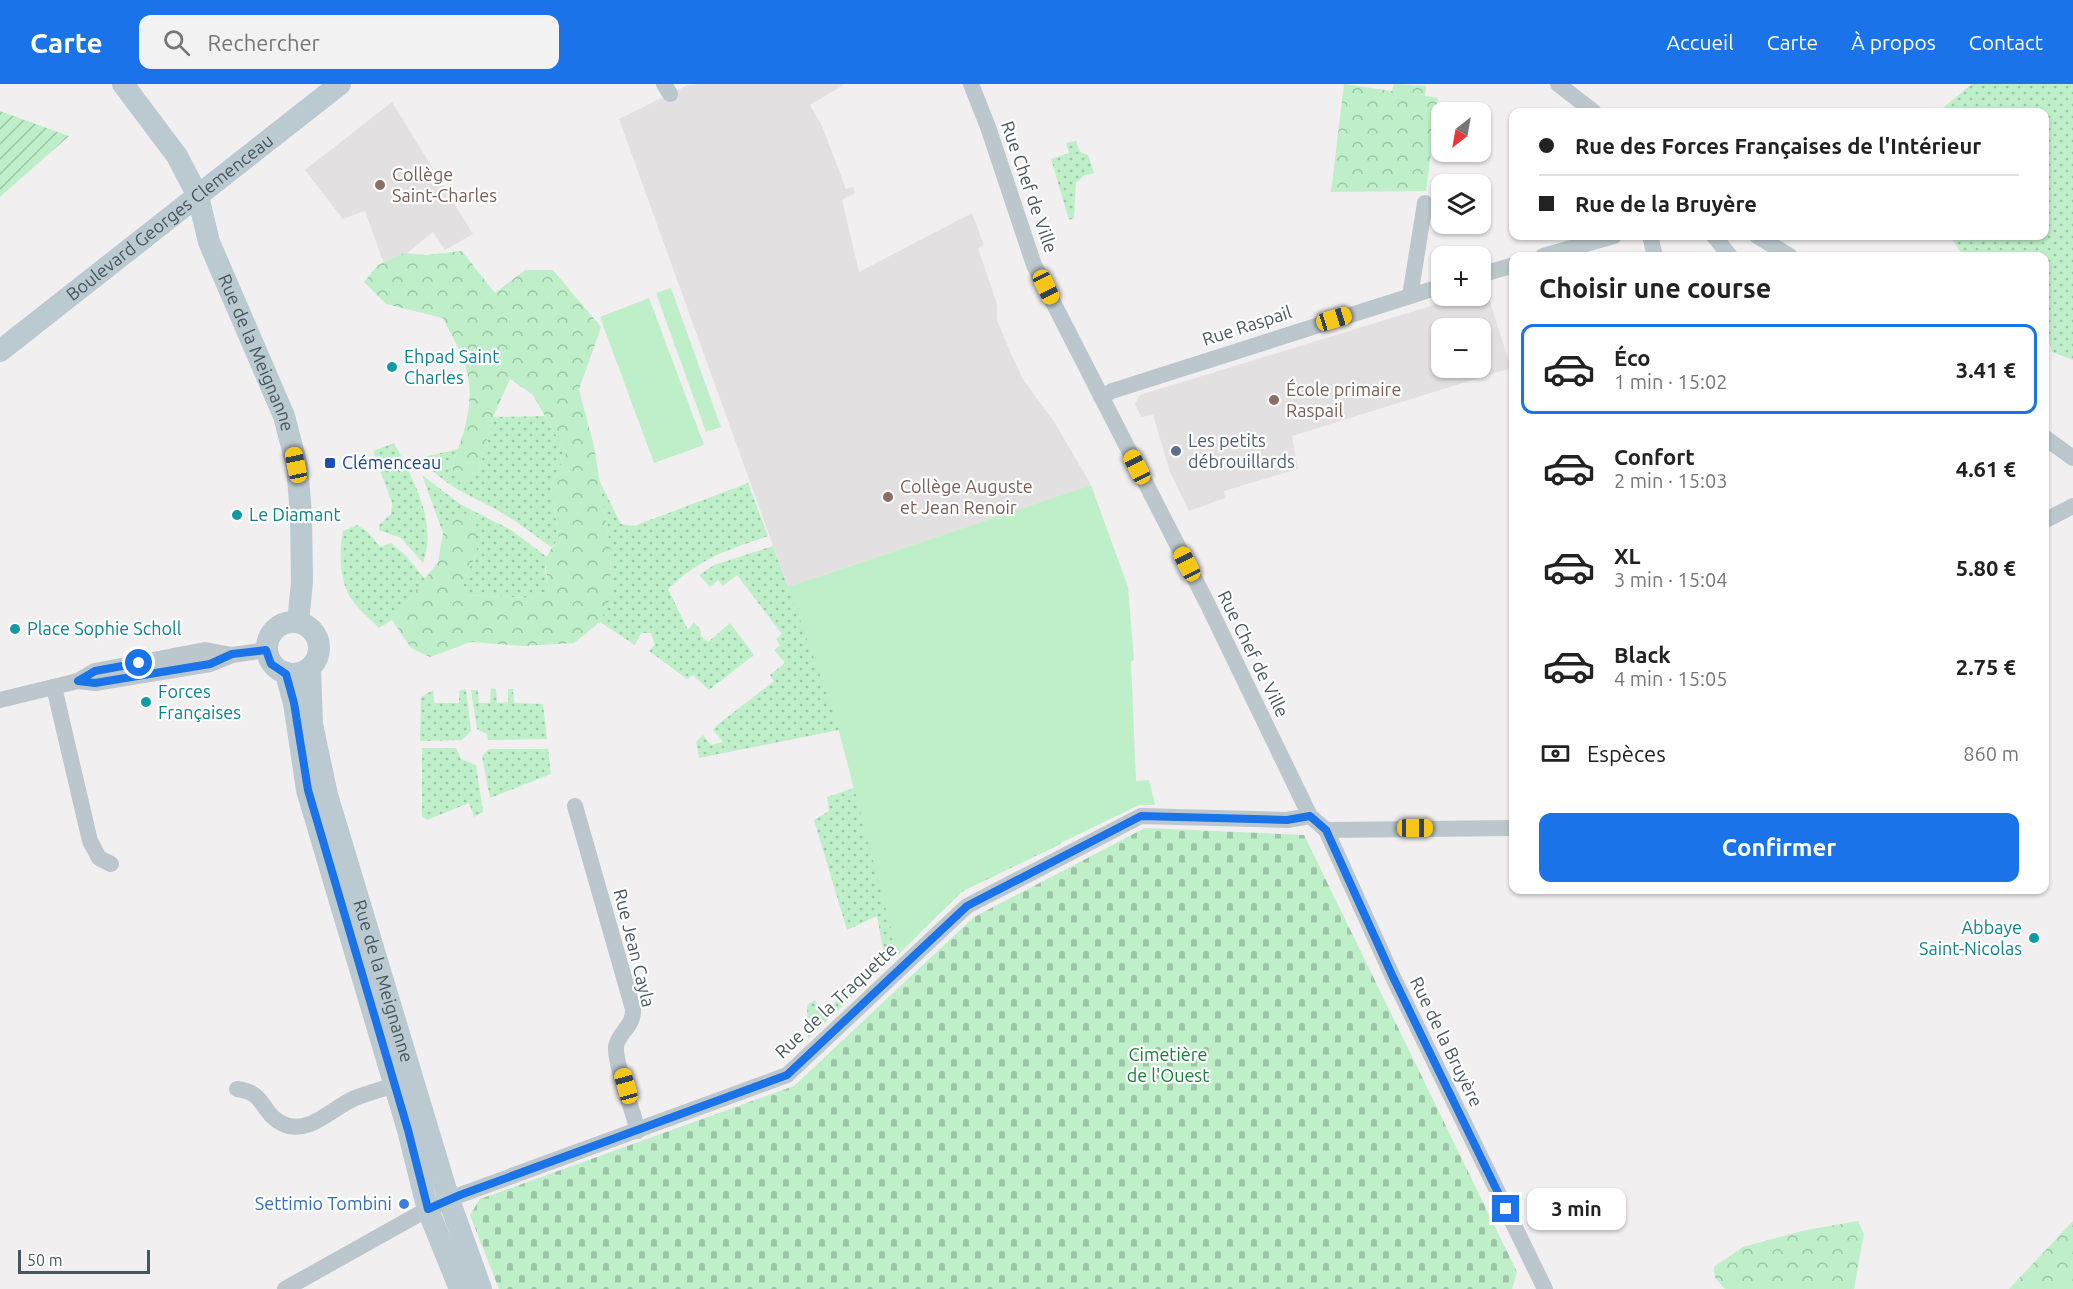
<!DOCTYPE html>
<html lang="fr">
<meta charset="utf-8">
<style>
body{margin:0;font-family:Ubuntu,sans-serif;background:#f2f2f2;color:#222;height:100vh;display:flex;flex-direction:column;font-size:22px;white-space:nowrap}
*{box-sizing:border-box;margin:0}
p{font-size:20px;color:#767676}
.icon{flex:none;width:33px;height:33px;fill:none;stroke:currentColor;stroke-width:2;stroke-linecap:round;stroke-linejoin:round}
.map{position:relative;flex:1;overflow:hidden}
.panel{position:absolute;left:1509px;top:168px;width:540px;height:642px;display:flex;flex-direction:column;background:#fff;border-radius:12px;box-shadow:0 2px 4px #0004}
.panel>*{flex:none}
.banner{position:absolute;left:1509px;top:24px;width:540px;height:132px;border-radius:12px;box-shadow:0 2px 4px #0004;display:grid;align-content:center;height:132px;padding:0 30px;background:#fff}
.needle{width:39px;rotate:211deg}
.tools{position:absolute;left:1431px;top:18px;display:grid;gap:12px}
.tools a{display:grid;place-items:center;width:60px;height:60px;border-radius:12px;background:#fff;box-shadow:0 2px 4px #0004;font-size:30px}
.scale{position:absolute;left:18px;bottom:15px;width:132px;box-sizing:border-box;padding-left:6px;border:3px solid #47565d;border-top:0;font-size:16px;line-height:21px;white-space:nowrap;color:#47565d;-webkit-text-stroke:4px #fff;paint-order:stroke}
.end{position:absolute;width:27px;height:27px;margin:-14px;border:8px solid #1a73e8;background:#fff;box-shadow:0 0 0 3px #fff}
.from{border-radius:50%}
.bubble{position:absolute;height:42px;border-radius:12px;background:#fff;box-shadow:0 2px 4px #0004;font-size:20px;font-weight:700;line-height:42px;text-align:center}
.car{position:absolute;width:18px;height:36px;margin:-18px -9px;border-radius:8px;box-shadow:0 0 4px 2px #0007;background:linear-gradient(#f5c518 24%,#345 0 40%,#f5c518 0 76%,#345 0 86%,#f5c518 0)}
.banner b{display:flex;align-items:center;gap:21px;height:57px;font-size:22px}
.banner b+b{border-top:2px solid #e0e0e0}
.banner i{width:15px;height:15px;background:#222}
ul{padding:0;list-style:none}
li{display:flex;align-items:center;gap:18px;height:90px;margin:0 12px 9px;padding:0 18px;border:3px solid transparent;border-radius:12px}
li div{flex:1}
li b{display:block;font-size:22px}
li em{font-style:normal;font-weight:700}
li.selected{border-color:#1a73e8}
li>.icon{width:54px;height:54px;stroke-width:1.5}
h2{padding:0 30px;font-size:27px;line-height:72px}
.pay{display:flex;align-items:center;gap:15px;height:66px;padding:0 30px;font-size:22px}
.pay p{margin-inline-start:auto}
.action{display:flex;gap:12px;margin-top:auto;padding:12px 30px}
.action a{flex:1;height:69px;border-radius:12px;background:#1a73e8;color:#fff;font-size:24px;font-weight:700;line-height:69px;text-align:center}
header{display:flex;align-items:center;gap:36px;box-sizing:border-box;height:84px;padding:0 30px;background:#1a73e8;color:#fff}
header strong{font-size:28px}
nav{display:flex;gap:33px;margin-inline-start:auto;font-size:21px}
.search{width:420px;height:54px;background:#f2f2f2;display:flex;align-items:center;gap:15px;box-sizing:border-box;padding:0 21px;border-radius:12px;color:#767676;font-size:22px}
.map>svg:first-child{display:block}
</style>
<header>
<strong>Carte</strong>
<div class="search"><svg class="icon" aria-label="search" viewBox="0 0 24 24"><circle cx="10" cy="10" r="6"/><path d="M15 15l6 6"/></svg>Rechercher</div>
<nav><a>Accueil</a><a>Carte</a><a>À propos</a><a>Contact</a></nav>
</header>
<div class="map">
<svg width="2073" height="1205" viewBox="0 0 2073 1205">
<defs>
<pattern id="grass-dots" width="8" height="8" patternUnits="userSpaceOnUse" patternTransform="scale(1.5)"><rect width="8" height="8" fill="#beefc9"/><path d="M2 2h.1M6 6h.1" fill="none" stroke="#9cc4a6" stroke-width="1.8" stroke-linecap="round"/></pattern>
<pattern id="forest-crowns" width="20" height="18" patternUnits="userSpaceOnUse" patternTransform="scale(1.5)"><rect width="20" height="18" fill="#beefc9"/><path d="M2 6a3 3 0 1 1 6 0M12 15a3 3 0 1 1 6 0" fill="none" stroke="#9cc4a6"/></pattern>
<pattern id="cemetery-stones" width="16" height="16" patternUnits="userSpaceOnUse" patternTransform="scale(1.5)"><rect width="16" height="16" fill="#beefc9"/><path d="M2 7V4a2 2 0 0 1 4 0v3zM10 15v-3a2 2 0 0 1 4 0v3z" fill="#9cc4a6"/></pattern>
<pattern id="garden-furrows" width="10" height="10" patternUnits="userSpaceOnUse" patternTransform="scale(1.5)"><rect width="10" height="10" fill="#beefc9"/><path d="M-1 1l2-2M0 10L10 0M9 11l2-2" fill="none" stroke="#9cc4a6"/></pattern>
</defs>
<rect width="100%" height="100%" fill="#f2eff0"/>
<g fill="#e3e0e2" fill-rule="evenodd">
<polygon points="697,0 845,0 810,21 822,42 846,105 853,103 855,109 842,116 859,188 972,129 984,161 978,164 997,220 997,236 1012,272 1024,297 1055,339 1091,401 788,503 619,35 688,1"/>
<polygon points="392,18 473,150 445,166 433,148 401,174 384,180 365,127 343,135 305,86"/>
<path d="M1486,205L1511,284L1292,352L1298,385L1224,407L1225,414L1189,427L1170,388L1153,331L1141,333L1135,320L1140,311L1463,212H1480L1481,206ZM1480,244V284H1442V244Z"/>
</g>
<g fill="url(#grass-dots)">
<polygon points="1972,0 2073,0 2073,276 2052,268 2050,260 2045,258 2044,172 1963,172 1950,152 2044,152 2044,28 1938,28"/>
<polygon points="1076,57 1080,68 1088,71 1094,89 1083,92 1076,99 1074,134 1069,136 1051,75 1069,69 1066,59"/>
<path d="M545,332L566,369L551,402L559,456L551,463C537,453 524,443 509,433C472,410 452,409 420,374L458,365L451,384L478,390L493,333Z"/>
<path d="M394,359C413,395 438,438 423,479L401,454L379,446V441L391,430L392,419L373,367Z"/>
<polygon points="422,391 460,420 511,446 547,473 545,486 549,506 531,514 469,511 462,499 477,469 462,429 443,449"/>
<path d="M599,396L621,440L634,442L748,399L768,452C725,467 702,473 668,505L688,546L694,538L700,545L701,552L708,558L730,539L754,571L709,606L693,591L687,595L649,567L655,561L651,549H641L635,561L600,538L611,511L610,463Z"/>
<path d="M357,441L368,448L380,463L391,459L406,472L425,495L392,536L379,544C370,535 359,526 352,516C339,497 339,468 343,447Z"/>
<polygon points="773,462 788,503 815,494 1061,760 963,807 808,955 807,921 815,916 823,930 884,871 877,832 847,846 814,736 829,727 827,713 854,704 839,646 699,674 696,658 703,651 711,661 723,658 713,646 716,642 774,597 770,591 785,579 774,566 780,561 776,555 782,550 737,491 723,502 718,496 710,503 699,491 714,481"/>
<polygon points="491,604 496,605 497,619 508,618 508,605 513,605 514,619 543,620 547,655 488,656 487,650 477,645 471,606 478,606 479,619 490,619"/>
<polygon points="466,605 471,647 462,656 420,657 421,613 433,606 434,619 459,619 459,607"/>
<polygon points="422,664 456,664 461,675 476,681 483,728 474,733 469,719 427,736 422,732"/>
<polygon points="489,665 548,665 551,690 490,714 482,672"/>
</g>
<g fill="url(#forest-crowns)">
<polygon points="1344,0 1392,7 1394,0 1426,2 1425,12 1438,14 1426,107 1331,108"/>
<path d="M462,167L495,209L525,186H553L601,243L579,306L594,362L610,463L611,512L600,538L574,559L523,562L471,558L430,573L411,564L392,536L438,478L443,449L462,428L476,437L477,469L462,499L469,511L531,514L549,506C546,483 541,473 559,456L551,402L566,369L533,311L510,295L493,333L478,390L463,399L451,384C463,352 476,319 466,284C462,267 450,250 443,234L386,220L364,198L378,181L405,169L426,171Z"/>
<polygon points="1858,1137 1864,1150 1854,1205 1725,1205 1715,1194 1714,1183 1743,1163 1806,1146"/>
<polygon points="2073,1137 2073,1205 2009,1205"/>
</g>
<polygon fill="url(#cemetery-stones)" points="1145,744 1304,751 1517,1188 1512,1205 499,1205 470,1131 480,1115 794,1002 974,833"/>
<polygon fill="url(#garden-furrows)" points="0,27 69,52 0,113"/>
<g fill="#beefc9">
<polygon points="671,204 721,343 706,348 656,209"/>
<polygon points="649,214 704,361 654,379 600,233"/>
<polygon points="1091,401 1128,503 1134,576 1131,578 1136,697 1149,696 1155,721 1139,721 963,806 898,871 835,632 788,503"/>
</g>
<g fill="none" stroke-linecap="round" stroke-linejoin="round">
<g stroke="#bbc7cc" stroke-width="16">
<polyline points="664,0 670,10"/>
<polyline points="971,0 988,43 1034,181 1207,519 1310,732 1326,746 1392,891 1545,1205"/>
<polyline points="1558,0 1594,28"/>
<polyline points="1650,152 1655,172"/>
<polyline points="1714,152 1730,172"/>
<polyline points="1757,152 1790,172"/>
<polyline points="1543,172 1614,152"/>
<polyline points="1480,191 1514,181"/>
<polyline points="1410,212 1425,119"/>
<polyline points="1101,313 1112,307 1442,202"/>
<polyline points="2044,353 2073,374"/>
<polyline points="2044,437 2073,422"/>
<polyline points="78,597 95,587 205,566 232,571"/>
<polyline points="54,603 90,757 99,774 111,780"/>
<polyline points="0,616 78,597 95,599 210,580 232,571 266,566"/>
<path d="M575,722L633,925C634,943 618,948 616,963C615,981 633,1027 638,1047"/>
<polyline points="1326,746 1514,744"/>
<path d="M237,1005C266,1008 261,1030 283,1040C309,1052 333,1023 355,1014C371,1008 388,1003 405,999"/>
<polyline points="285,1205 419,1130 460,1111 787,991 967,822 1141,732 1287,736 1310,732"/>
</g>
<g stroke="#bbc9d1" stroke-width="22">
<path id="s1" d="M123,0L177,72L198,112L209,158L284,332L297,382L301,430L302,498L298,538"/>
<path id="s2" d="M0,267L340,0"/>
<circle cx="293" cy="564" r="26"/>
<path id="s3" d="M310,585L312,640L327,711L449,1116L481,1205"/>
<polyline points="286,590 294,619 307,706 408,1046 428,1126 460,1205"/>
</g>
</g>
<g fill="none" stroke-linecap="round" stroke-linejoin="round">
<polyline stroke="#1a73e8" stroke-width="8" points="139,579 95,587 78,597 95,599 210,580 232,570 266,566 271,580 286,590 294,619 308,706 408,1046 428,1125 460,1111 787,991 967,822 1141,732 1287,736 1310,732 1326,746 1392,891 1506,1125"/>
</g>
<g fill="#8d6e63" stroke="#fff" stroke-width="2">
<circle cx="380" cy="101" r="6"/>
<circle cx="1274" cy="316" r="6"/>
<circle cx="888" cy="413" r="6"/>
</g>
<g fill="#0f9aa8" stroke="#fff" stroke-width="2">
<circle cx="392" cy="283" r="6"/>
<circle cx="237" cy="431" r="6"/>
<circle cx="15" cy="545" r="6"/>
<circle cx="146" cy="618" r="6"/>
<circle cx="2034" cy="854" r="6"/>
</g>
<circle fill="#5c6f8a" stroke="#fff" stroke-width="2" cx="1176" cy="367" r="6"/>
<rect fill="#1a4fb4" stroke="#fff" stroke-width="2" x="324" y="373" width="12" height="12" rx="3"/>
<circle fill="#3f7fe0" stroke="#fff" stroke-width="2" cx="404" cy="1120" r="6"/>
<g text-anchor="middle" stroke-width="4.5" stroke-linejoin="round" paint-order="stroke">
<g font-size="18" fill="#785e54" stroke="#fff" text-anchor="start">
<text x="392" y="97">Collège<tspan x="392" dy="21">Saint-Charles</tspan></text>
<text x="1286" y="312">École primaire<tspan x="1286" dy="21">Raspail</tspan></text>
<text x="900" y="409">Collège Auguste<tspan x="900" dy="21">et Jean Renoir</tspan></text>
</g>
<g font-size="18" fill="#47565d" stroke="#fff">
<text transform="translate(1029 103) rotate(71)" y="6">Rue Chef de Ville</text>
<text dy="6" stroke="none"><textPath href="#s2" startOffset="216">Boulevard Georges Clemenceau</textPath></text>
<text transform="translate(1247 242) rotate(-18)" y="6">Rue Raspail</text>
<text dy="6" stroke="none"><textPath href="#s1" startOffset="303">Rue de la Meignanne</textPath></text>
<text transform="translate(1253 570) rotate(64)" y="6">Rue Chef de Ville</text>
<text transform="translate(634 864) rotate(76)" y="6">Rue Jean Cayla</text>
<text dy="6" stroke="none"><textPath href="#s3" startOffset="322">Rue de la Meignanne</textPath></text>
<text transform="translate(836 917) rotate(-43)" y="6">Rue de la Traquette</text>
<text transform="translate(1446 958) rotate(64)" y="6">Rue de la Bruyère</text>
</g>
<g font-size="18" fill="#0d838f" stroke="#fff" text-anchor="start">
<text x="404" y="279">Ehpad Saint<tspan x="404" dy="21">Charles</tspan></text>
<text x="249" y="437">Le Diamant</text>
<text x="27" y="551">Place Sophie Scholl</text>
<text x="158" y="614">Forces<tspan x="158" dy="21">Françaises</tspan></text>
<text x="2022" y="850" text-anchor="end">Abbaye<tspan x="2022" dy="21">Saint-Nicolas</tspan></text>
</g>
<g font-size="18" fill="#4e5e75" stroke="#fff" text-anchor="start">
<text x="1188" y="363">Les petits<tspan x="1188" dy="21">débrouillards</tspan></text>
</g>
<g font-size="18" fill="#164399" stroke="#fff" text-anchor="start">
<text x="342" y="385">Clémenceau</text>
</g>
<g font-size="18" fill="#177f3a" stroke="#fff">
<text x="1168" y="977">Cimetière<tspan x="1168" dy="21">de l'Ouest</tspan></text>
</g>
<g font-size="18" fill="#366cbe" stroke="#fff" text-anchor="end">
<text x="392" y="1126">Settimio Tombini</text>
</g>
</g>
</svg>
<div class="tools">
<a><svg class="needle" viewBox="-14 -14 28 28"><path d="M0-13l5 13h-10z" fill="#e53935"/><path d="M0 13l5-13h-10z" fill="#767676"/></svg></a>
<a><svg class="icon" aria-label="layers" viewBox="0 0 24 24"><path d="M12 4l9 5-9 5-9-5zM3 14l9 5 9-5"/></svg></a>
<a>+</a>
<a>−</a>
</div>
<div class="scale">50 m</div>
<i class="end from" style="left:139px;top:579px"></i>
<i class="end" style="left:1506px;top:1125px"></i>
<div class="bubble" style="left:1527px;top:1104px;width:99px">3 min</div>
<i class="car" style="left:1046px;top:203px;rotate:154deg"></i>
<i class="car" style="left:1334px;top:235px;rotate:73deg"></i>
<i class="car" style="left:296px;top:381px;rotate:348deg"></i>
<i class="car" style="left:1137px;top:383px;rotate:333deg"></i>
<i class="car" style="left:1187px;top:480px;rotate:333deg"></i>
<i class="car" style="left:1415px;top:744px;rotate:90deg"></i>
<i class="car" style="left:626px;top:1002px;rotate:344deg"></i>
<div class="banner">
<b><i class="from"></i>Rue des Forces Françaises de l'Intérieur</b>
<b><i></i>Rue de la Bruyère</b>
</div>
<section class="panel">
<h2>Choisir une course</h2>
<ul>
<li class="selected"><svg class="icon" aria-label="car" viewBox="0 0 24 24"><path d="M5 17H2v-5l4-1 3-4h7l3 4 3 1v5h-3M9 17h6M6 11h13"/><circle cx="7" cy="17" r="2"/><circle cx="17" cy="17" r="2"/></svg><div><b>Éco</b><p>1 min · 15:02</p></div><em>3.41 €</em></li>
<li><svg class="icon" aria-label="car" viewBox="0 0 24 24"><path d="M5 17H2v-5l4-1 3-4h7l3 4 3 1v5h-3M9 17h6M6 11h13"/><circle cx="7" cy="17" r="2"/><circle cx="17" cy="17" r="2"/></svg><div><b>Confort</b><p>2 min · 15:03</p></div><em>4.61 €</em></li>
<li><svg class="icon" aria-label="car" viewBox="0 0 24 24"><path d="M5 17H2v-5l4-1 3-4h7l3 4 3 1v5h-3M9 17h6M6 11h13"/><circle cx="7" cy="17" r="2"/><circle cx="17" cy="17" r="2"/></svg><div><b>XL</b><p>3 min · 15:04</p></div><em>5.80 €</em></li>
<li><svg class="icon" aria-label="car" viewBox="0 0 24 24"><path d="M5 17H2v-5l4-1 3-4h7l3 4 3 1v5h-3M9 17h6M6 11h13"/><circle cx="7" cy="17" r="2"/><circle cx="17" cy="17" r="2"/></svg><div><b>Black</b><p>4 min · 15:05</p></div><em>2.75 €</em></li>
</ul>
<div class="pay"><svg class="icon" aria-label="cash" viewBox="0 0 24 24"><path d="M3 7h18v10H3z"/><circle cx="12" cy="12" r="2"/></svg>Espèces<p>860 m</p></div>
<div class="action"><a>Confirmer</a></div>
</section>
</div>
